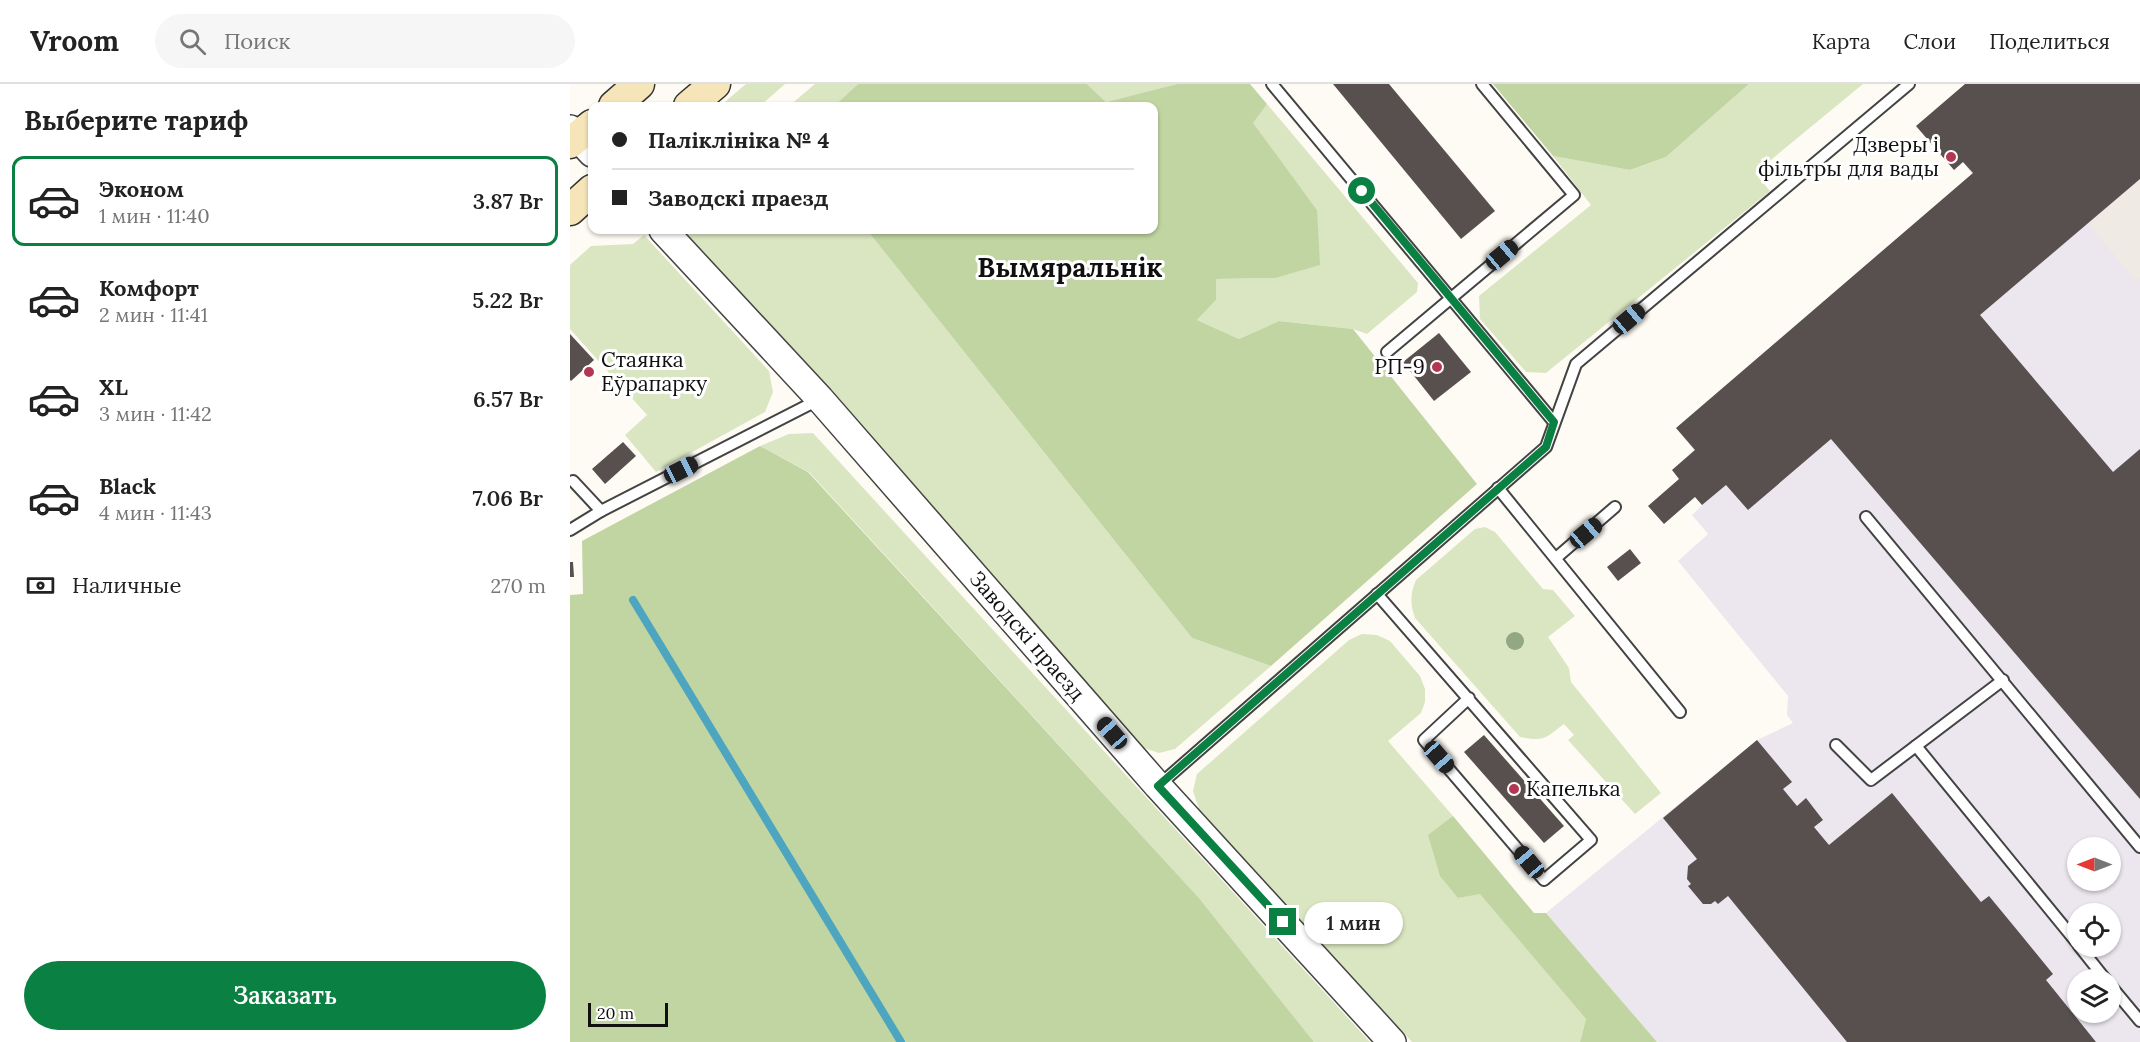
<!DOCTYPE html>
<html lang="ru">
<meta charset="utf-8">
<style>
body{margin:0;font-family:Lora,serif;background:#f6f6f6;color:#222;height:100vh;display:flex;flex-direction:column;font-size:22px;white-space:nowrap}
*{box-sizing:border-box;margin:0}
p{font-size:20px;color:#767676}
.icon{flex:none;width:33px;height:33px;fill:none;stroke:currentColor;stroke-width:2;stroke-linecap:round;stroke-linejoin:round}
.map{position:relative;flex:1;overflow:hidden}
.sheet{display:flex;flex-direction:column;background:#fff;width:570px}
.sheet>*{flex:none}
.top-card{position:absolute;left:18px;top:18px;width:570px;height:132px;border-radius:12px;box-shadow:0 2px 4px #0004;display:grid;align-content:center;height:132px;padding:0 24px;background:#fff}
.needle{width:39px;rotate:270deg}
.controls{position:absolute;left:1497px;top:753px;display:grid;gap:12px}
.controls a{display:grid;place-items:center;width:54px;height:54px;border-radius:50%;background:#fff;box-shadow:0 2px 4px #0004;font-size:30px}
.scale{position:absolute;left:18px;bottom:15px;width:80px;box-sizing:border-box;padding-left:6px;border:3px solid #101010;border-top:0;font-size:16px;line-height:21px;white-space:nowrap;color:#101010;-webkit-text-stroke:4px #fff;paint-order:stroke}
.end{position:absolute;width:27px;height:27px;margin:-14px;border:8px solid #0b8043;background:#fff;box-shadow:0 0 0 3px #fff}
.from{border-radius:50%}
.bubble{position:absolute;height:42px;border-radius:21px;background:#fff;box-shadow:0 2px 4px #0004;font-size:20px;font-weight:600;line-height:42px;text-align:center}
.car{position:absolute;width:18px;height:36px;margin:-18px -9px;border-radius:8px;box-shadow:0 0 4px 2px #0007;background:linear-gradient(#222 24%,#8ab4d8 0 40%,#222 0 76%,#8ab4d8 0 86%,#222 0)}
.top-card b{display:flex;align-items:center;gap:21px;height:57px;font-size:22px}
.top-card b+b{border-top:2px solid #e0e0e0}
.top-card i{width:15px;height:15px;background:#222}
ul{padding:0;list-style:none}
li{display:flex;align-items:center;gap:18px;height:90px;margin:0 12px 9px;padding:0 12px;border:3px solid transparent;border-radius:12px}
li div{flex:1}
li b{display:block;font-size:22px}
li em{font-style:normal;font-weight:600}
li.on{border-color:#0b8043}
li>.icon{width:54px;height:54px;stroke-width:1.5}
h2{padding:0 24px;font-size:27px;line-height:72px}
.pay{display:flex;align-items:center;gap:15px;height:66px;padding:0 24px;font-size:22px}
.pay p{margin-inline-start:auto}
.primary-button{display:flex;gap:12px;margin-top:auto;padding:12px 24px}
.primary-button a{flex:1;height:69px;border-radius:36px;background:#0b8043;color:#fff;font-size:24px;font-weight:600;line-height:69px;text-align:center}
header{display:flex;align-items:center;gap:36px;box-sizing:border-box;height:84px;padding:0 30px;background:#fff;border-bottom:2px solid #e0e0e0}
header strong{font-size:28px}
nav{display:flex;gap:33px;margin-inline-start:auto;font-size:21px}
.search{width:420px;height:54px;background:#f6f6f6;display:flex;align-items:center;gap:15px;box-sizing:border-box;padding:0 21px;border-radius:33px;color:#767676;font-size:22px}
main{display:flex;flex:1;min-height:0}
.map>svg:first-child{display:block}
</style>
<header>
<strong>Vroom</strong>
<div class="search"><svg class="icon" aria-label="search" viewBox="0 0 24 24"><circle cx="10" cy="10" r="6"/><path d="M15 15l6 6"/></svg>Поиск</div>
<nav><a>Карта</a><a>Слои</a><a>Поделиться</a></nav>
</header>
<main>
<section class="sheet">
<h2>Выберите тариф</h2>
<ul>
<li class="on"><svg class="icon" aria-label="car" viewBox="0 0 24 24"><path d="M5 17H2v-5l4-1 3-4h7l3 4 3 1v5h-3M9 17h6M6 11h13"/><circle cx="7" cy="17" r="2"/><circle cx="17" cy="17" r="2"/></svg><div><b>Эконом</b><p>1 мин · 11:40</p></div><em>3.87 Br</em></li>
<li><svg class="icon" aria-label="car" viewBox="0 0 24 24"><path d="M5 17H2v-5l4-1 3-4h7l3 4 3 1v5h-3M9 17h6M6 11h13"/><circle cx="7" cy="17" r="2"/><circle cx="17" cy="17" r="2"/></svg><div><b>Комфорт</b><p>2 мин · 11:41</p></div><em>5.22 Br</em></li>
<li><svg class="icon" aria-label="car" viewBox="0 0 24 24"><path d="M5 17H2v-5l4-1 3-4h7l3 4 3 1v5h-3M9 17h6M6 11h13"/><circle cx="7" cy="17" r="2"/><circle cx="17" cy="17" r="2"/></svg><div><b>XL</b><p>3 мин · 11:42</p></div><em>6.57 Br</em></li>
<li><svg class="icon" aria-label="car" viewBox="0 0 24 24"><path d="M5 17H2v-5l4-1 3-4h7l3 4 3 1v5h-3M9 17h6M6 11h13"/><circle cx="7" cy="17" r="2"/><circle cx="17" cy="17" r="2"/></svg><div><b>Black</b><p>4 мин · 11:43</p></div><em>7.06 Br</em></li>
</ul>
<div class="pay"><svg class="icon" aria-label="cash" viewBox="0 0 24 24"><path d="M3 7h18v10H3z"/><circle cx="12" cy="12" r="2"/></svg>Наличные<p>270 m</p></div>
<div class="primary-button"><a>Заказать</a></div>
</section>
<div class="map">
<svg width="1570" height="958" viewBox="0 0 1570 958">
<rect width="100%" height="100%" fill="#fefbf5"/>
<path fill="#ece6ee" fill-rule="evenodd" d="M1570,0V958H1087L976,829L1187,656L1223,639L1217,631L1218,612L1108,477L1138,450L1122,431L1132,421L1102,386L1124,366L1106,344L1402,90L1393,78L1384,86L1346,42ZM1508,764H1540V796H1508ZM1508,830H1540V862H1508ZM1508,896H1540V928H1508Z"/>
<g fill="#dae6c1">
<polygon points="176,0 215,0 190,22 150,22"/>
<polygon points="245,0 288,0 264,22 219,22"/>
<polygon points="517,0 607,0 536,18"/>
<polygon points="1179,0 1293,0 1185,89 1200,107 976,289 956,288 910,235 909,212 1021,121 983,72 1060,86 1096,73"/>
<polygon points="697,20 848,199 847,208 797,250 783,245 709,237 669,255 627,236 646,216 645,195 705,194 747,126 682,39"/>
<polygon points="112,146 297,146 622,554 701,582 605,665 589,669 574,664"/>
<polygon points="74,151 199,287 203,308 195,328 86,388 55,351 77,331 0,245 0,181 21,162 63,160"/>
<polygon points="243,349 800,958 744,958 629,814 239,388 190,362 219,350"/>
<path d="M915,443L925,448L973,505L983,506L1005,532L978,553L999,584L1001,598L1091,709L1065,730L998,656L1004,651L994,640C975,654 975,658 950,653L845,534C840,520 840,510 846,496L905,445Z"/>
<polygon points="792,550 807,551 820,557 850,592 855,605 855,618 851,629 818,657 883,732 873,741 888,814 910,809 1016,935 1010,958 842,958 629,725 623,707 627,690 779,556"/>
</g>
<g fill="#c1d5a2">
<polygon points="288,0 517,0 536,18 607,0 680,0 697,20 683,39 747,126 750,181 705,194 646,195 646,216 627,236 669,255 709,237 783,245 907,400 701,582 622,554 297,146 584,146 584,22 264,22"/>
<polygon points="923,0 1179,0 1096,73 1060,86 983,72"/>
<polygon points="190,362 238,388 629,814 744,958 0,958 0,511 13,510 12,457"/>
<polygon points="883,732 964,829 976,829 1087,958 1010,958 1016,935 910,810 888,814 870,792 858,751"/>
</g>
<polygon fill="#efeae3" points="1570,95 1570,194 1566,197 1518,140"/>
<g fill="none" stroke-linecap="round" stroke-linejoin="round">
<polyline stroke="#4ea5bf" stroke-width="8" points="63,516 331,958"/>
</g>
<g fill="#58504e">
<polygon points="763,0 819,0 925,127 891,155"/>
<polygon points="1395,0 1570,0 1570,95 1410,231 1543,388 1570,365 1570,715 1261,355 1178,426 1156,401 1132,421 1125,413 1094,440 1078,422 1109,395 1102,386 1125,366 1106,344 1403,89 1393,78 1384,86 1346,42"/>
<polygon points="869,249 901,288 864,317 833,278"/>
<polygon points="0,250 24,276 1,297 0,296"/>
<polygon points="53,358 66,372 35,400 22,385"/>
<polygon points="1060,465 1071,479 1048,497 1037,483"/>
<polygon points="0,478 3,478 4,493 0,493"/>
<polygon points="914,651 994,742 974,759 894,668"/>
<polygon points="1187,656 1222,698 1213,705 1227,722 1236,714 1253,736 1244,743 1259,761 1322,709 1411,818 1419,812 1452,852 1483,890 1476,896 1526,958 1277,958 1158,812 1148,820 1145,817 1141,820 1133,820 1118,802 1121,800 1117,795 1118,782 1127,775 1093,734"/>
</g>
<g fill="none" stroke-linecap="round" stroke-linejoin="round">
<g stroke="#434343" stroke-width="14">
<g id="service">
<polyline points="702,0 984,338"/>
<polyline points="817,268 1004,111 912,0"/>
<polyline points="3,397 31,427 250,315"/>
<polyline points="928,404 1110,628"/>
<polyline points="1296,433 1570,763"/>
<polyline points="0,446 31,427"/>
<polyline points="986,474 1045,423"/>
<polyline points="807,510 1021,756 974,796 854,656 899,614"/>
<polyline points="1266,661 1301,696 1433,596"/>
<polyline points="1346,662 1508,860"/>
<polyline points="588,702 976,363 1006,280 1339,0"/>
<polyline points="1509,862 1536,896"/>
<polyline points="1540,901 1570,937"/>
</g>
</g>
<g stroke="#434343" stroke-width="30">
<g id="tertiary">
<polyline points="0,45 22,69"/>
<polyline points="93,146 250,315 588,702 822,958"/>
</g>
</g>
<g stroke="#323232" stroke-width="33">
<g id="secondary">
<polyline points="44,22 69,0"/>
<polyline points="119,22 145,0"/>
<polyline points="0,59 22,41"/>
<polyline points="0,126 22,106"/>
</g>
</g>
<use href="#service" stroke="#fff" stroke-width="10"/>
<use href="#tertiary" stroke="#fff" stroke-width="27"/>
<use href="#secondary" stroke="#f6e5b8" stroke-width="30"/>
</g>
<circle fill="#94a784" cx="945" cy="557" r="9"/>
<g fill="none" stroke-linecap="round" stroke-linejoin="round">
<polyline stroke="#0b8043" stroke-width="8" points="713,838 588,702 976,363 984,338 792,107"/>
</g>
<g fill="#b23752" stroke="#fff" stroke-width="2">
<circle cx="1381" cy="73" r="6"/>
<circle cx="867" cy="283" r="6"/>
<circle cx="19" cy="288" r="6"/>
<circle cx="944" cy="705" r="6"/>
</g>
<g text-anchor="middle" stroke-width="6" stroke-linejoin="round" paint-order="stroke">
<g font-size="21" fill="#101010" stroke="#fff" text-anchor="end">
<text x="1369" y="68">Дзверы і<tspan x="1369" dy="24">фільтры для вады</tspan></text>
<text x="31" y="283" text-anchor="start">Стаянка<tspan x="31" dy="24">Еўрапарку</tspan></text>
<text x="855" y="290">РП-9</text>
<text x="956" y="712" text-anchor="start">Капелька</text>
</g>
<g font-size="21" fill="#101010" stroke="#fff">
<text transform="translate(457 552) rotate(49)" y="7">Заводскі праезд</text>
</g>
<g font-size="27" font-weight="bold" fill="#101010" stroke="#fff">
<text x="500" y="193">Вымяральнік</text>
</g>
</g>
</svg>
<div class="controls">
<a><svg class="needle" viewBox="-14 -14 28 28"><path d="M0-13l5 13h-10z" fill="#e53935"/><path d="M0 13l5-13h-10z" fill="#767676"/></svg></a>
<a><svg class="icon" aria-label="locate" viewBox="0 0 24 24"><circle cx="12" cy="12" r="6"/><path d="M12 2v4M12 18v4M2 12h4M18 12h4"/></svg></a>
<a><svg class="icon" aria-label="layers" viewBox="0 0 24 24"><path d="M12 4l9 5-9 5-9-5zM3 14l9 5 9-5"/></svg></a>
</div>
<div class="scale">20 m</div>
<i class="end from" style="left:792px;top:107px"></i>
<i class="end" style="left:713px;top:838px"></i>
<div class="bubble" style="left:734px;top:818px;width:99px">1 мин</div>
<i class="car" style="left:932px;top:171px;rotate:50deg"></i>
<i class="car" style="left:1059px;top:235px;rotate:50deg"></i>
<i class="car" style="left:111px;top:386px;rotate:63deg"></i>
<i class="car" style="left:1016px;top:449px;rotate:50deg"></i>
<i class="car" style="left:542px;top:649px;rotate:319deg"></i>
<i class="car" style="left:869px;top:673px;rotate:139deg"></i>
<i class="car" style="left:959px;top:778px;rotate:320deg"></i>
<div class="top-card">
<b><i class="from"></i>Паліклініка № 4</b>
<b><i></i>Заводскі праезд</b>
</div>
</div>
</main>
